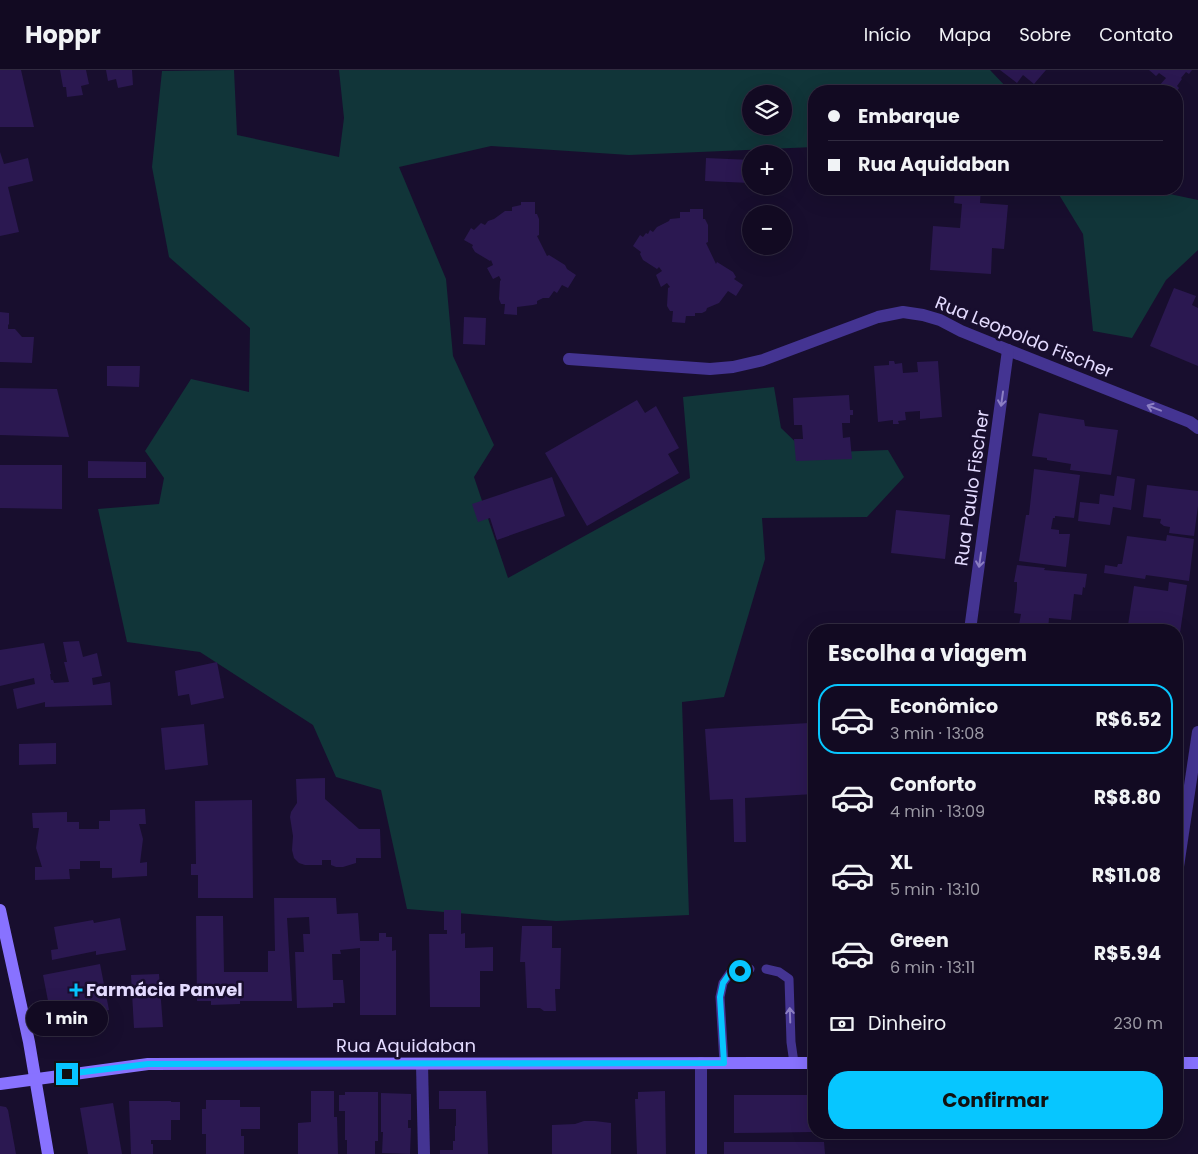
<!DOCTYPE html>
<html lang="pt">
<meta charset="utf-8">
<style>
body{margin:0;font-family:Poppins,sans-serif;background:#1f182f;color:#f1f3f6;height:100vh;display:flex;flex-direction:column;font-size:19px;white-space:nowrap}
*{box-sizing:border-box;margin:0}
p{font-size:16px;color:#9c9aa5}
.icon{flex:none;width:28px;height:28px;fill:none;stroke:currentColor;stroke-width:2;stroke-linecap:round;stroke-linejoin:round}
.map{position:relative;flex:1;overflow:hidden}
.details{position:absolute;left:808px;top:554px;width:375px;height:515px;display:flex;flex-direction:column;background:#120a22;border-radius:20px;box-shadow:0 5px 20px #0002,0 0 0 1px #312b40}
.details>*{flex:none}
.hud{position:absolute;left:808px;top:15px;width:375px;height:110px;border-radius:20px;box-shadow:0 5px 20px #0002,0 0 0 1px #312b40;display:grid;align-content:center;height:110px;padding:0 20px;background:#120a22}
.tools{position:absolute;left:742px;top:15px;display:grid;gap:10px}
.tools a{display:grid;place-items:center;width:50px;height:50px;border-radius:50%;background:#120a22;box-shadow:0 5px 20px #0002,0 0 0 1px #312b40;font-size:25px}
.end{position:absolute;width:22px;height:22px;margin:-11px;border:6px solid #07c6ff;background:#111;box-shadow:0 0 0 2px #111}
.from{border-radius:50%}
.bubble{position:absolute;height:35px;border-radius:18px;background:#120a22;box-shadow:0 5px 20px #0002,0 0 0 1px #312b40;font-size:16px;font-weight:700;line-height:35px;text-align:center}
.hud b{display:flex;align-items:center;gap:18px;height:48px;font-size:19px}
.hud b+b{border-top:1px solid #312b40}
.hud i{width:12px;height:12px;background:#f1f3f6}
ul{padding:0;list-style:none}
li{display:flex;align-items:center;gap:15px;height:70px;margin:0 10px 8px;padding:0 10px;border:2px solid transparent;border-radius:20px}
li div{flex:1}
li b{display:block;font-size:19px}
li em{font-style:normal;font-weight:700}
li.on{border-color:#07c6ff}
li>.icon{width:45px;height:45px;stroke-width:1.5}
h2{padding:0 20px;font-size:22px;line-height:60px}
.pay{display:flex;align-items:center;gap:12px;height:55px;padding:0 20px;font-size:19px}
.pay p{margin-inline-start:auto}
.action{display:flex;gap:10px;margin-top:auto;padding:10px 20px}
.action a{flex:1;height:58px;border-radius:20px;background:#07c6ff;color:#111;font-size:20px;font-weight:700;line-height:58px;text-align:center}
header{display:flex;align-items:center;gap:30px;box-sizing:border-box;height:70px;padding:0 25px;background:#120a22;border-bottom:1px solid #312b40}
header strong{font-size:24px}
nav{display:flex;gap:28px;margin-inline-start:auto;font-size:18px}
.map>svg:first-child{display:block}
</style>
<header>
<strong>Hoppr</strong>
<nav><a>Início</a><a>Mapa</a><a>Sobre</a><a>Contato</a></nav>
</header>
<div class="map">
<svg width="1198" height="1084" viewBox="0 0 1198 1084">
<rect width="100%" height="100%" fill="#180e2e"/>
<g fill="#113539" fill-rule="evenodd">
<path d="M234,0L237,65L339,87L344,48L339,0H990L1010,21H814V77L629,85L491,76L399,97L446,209L453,286L494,375L474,407L508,508L690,408L683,327L774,317L781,358L807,383L888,380L904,407L867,447L762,448L765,489L724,627L682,632L689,845L556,851L407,839L381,720L336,707L313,655L200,582L127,572L98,439L159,434L164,408L145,381L191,309L249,322L250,258L169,187L152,97L162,1ZM751,24H784V56H751Z"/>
<polygon points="1036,119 1146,119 1198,130 1198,180 1166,210 1132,268 1093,261 1083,164 1058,123"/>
</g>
<g fill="#2b1851">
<polygon points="0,0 21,0 34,57 0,57"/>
<polygon points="60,0 86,0 89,14 81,16 83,25 67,27 66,17 63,17"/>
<polygon points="106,0 132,0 133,15 118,18 116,9 108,11"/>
<polygon points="1000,0 1046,0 1034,14 1023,5 1017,13"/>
<polygon points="1149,0 1192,0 1189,4 1186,2 1181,8 1182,9 1177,16 1179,18 1177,21 1166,21 1159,16 1166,8 1159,3 1156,6"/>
<polygon points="0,82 4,94 28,88 33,111 8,117 19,162 0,166"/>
<polygon points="706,88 751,90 751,113 705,111"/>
<polygon points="955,119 981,119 980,133 1008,135 1004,179 992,178 991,204 930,200 933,156 960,158 962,134 954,133"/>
<polygon points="521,132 535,132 535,144 537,144 539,149 539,165 537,166 547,186 549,185 565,195 567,199 576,205 568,218 562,215 557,223 554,221 549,228 543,228 537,231 537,234 533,235 517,237 517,245 504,244 505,234 501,234 499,229 500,211 501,210 499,206 493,209 487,198 493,195 491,190 490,191 475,182 472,177 473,175 464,170 471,158 474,160 481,153 485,155 488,151 494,149 505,141 512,141 512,137 521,135"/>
<polygon points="690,139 703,139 703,149 705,149 708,155 708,172 706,173 716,194 717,192 733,202 736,207 734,209 743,215 736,226 728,221 719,233 707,238 706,241 702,243 695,243 695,246 686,246 685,253 672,252 673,241 670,241 667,236 668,218 670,217 667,213 661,217 656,205 662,201 659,197 657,199 643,190 640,184 641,182 633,176 640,165 643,167 646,163 648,164 650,160 653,162 657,157 669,151 670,149 680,148 680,142 690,142"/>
<polygon points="1174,218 1196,226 1192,235 1198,238 1198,296 1150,276"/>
<polygon points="0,242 9,243 9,254 8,255 8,259 15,259 22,267 34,267 32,293 0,292"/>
<polygon points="464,247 486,248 485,275 463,274"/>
<polygon points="889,291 894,291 895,294 902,293 903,303 918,302 917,292 938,291 942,347 920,349 920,341 905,342 906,350 898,351 899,354 893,354 893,350 878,352 874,296 889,295"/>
<polygon points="107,296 140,296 139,317 107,316"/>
<polygon points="0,318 57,319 69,367 0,365"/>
<polygon points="849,325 850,340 853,340 853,345 850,345 850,353 842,353 843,368 850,367 852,389 796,391 794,369 803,369 802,355 794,355 793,328"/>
<polygon points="637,330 645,343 656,336 679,378 668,384 679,403 587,456 545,383"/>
<polygon points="1039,343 1084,350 1085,356 1118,360 1111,405 1070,400 1071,394 1047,390 1047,388 1032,386"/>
<polygon points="88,391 146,392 146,408 88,408"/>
<polygon points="0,395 62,395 62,439 0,438"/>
<polygon points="1034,399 1080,405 1074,448 1055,446 1055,448 1053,448 1051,459 1059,460 1059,464 1070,464 1066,497 1019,491 1026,445 1029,445"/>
<polygon points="1117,406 1135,409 1131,440 1113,437 1110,455 1078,451 1080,432 1099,434 1100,424 1114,426"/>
<polygon points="552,407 565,446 497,470 490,448 478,452 472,434"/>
<polygon points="1147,415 1198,421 1198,436 1194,466 1169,463 1170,457 1164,456 1160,453 1161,449 1143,447"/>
<polygon points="896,440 950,445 945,489 891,483"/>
<polygon points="1167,465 1194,469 1189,511 1146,505 1145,509 1104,503 1105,495 1117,497 1118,494 1122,494 1127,466 1166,471"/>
<polygon points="1017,495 1045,498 1044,500 1087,504 1085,518 1083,517 1082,525 1074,524 1071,550 1049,548 1048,560 1018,560 1021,544 1014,543 1017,519 1017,512 1014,512"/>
<polygon points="1169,512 1187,515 1180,563 1176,562 1176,560 1162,560 1128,555 1134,516 1168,521"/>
<polygon points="1176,568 1182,569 1177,601 1176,601"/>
<polygon points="79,571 83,587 97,583 102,606 92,608 93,615 110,612 112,635 45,637 45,632 17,639 13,619 35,614 34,608 0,616 0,580 44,573 51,604 50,604 51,610 53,610 54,613 69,612 64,592 67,592 63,572"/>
<polygon points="217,592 224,628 191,635 189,624 178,626 175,601"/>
<polygon points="809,653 814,724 745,728 746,772 734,772 733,729 710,730 705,659"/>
<polygon points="204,654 208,695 165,700 161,658"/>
<polygon points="56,673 56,694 19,695 19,674"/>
<polygon points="325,708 325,729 359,759 380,759 381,788 356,788 356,793 343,797 336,797 331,795 331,790 322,790 322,795 305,795 299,793 294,788 292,780 293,766 290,747 291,742 297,733 296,709"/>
<polygon points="252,730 253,828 198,828 198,805 191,805 191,794 196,794 195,731"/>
<polygon points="145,739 146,754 139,754 143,769 140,793 147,792 147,806 112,808 112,798 100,798 100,791 80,791 80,799 69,799 70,809 35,810 35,797 42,797 36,778 39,758 33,758 32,743 67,742 67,752 79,752 79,759 99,759 99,751 110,751 110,740"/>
<polygon points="274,828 336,828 337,844 358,843 360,871 379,871 379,863 386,863 386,867 392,867 392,881 396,880 396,945 360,945 360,878 340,880 341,884 332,884 333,910 343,910 345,933 333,933 333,937 297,938 295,882 304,882 303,864 310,864 309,847 287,848 292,931 240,931 240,934 211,935 211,931 197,931 196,846 223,846 224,902 268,902 268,881 275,881"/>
<polygon points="444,840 461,840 461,864 465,863 465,878 493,877 493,901 480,901 480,937 430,937 429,864 447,864 447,860 444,860"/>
<polygon points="120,848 126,880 96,885 96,881 52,890 51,880 58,879 54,857 93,850 94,853"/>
<polygon points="522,856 552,856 552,878 561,878 560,919 555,919 556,941 544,941 540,938 527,938 525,892 520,892"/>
<polygon points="100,894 109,940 77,946 75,936 50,941 43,905"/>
<polygon points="159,904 163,957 134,958 131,905"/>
<polygon points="311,1021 334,1021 334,1047 337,1047 338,1084 298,1084 298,1053 311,1052"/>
<polygon points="439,1021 486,1021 488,1084 440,1084 440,1080 453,1080 453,1071 455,1071 455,1056 456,1056 456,1039 439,1039"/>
<polygon points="665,1021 666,1084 637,1084 635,1029 638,1029 638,1022"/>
<polygon points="345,1022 378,1022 378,1071 375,1071 375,1084 347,1084 347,1070 345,1070 345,1041 339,1041 339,1025 345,1025"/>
<polygon points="381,1023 411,1024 411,1050 408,1050 408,1058 411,1058 410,1084 382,1083 383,1062 381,1062"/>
<polygon points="734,1025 814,1025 814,1062 734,1063"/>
<polygon points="206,1030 240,1030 240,1037 260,1037 260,1059 241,1059 241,1066 244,1066 244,1084 206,1084 206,1064 202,1064 202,1039 206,1039"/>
<polygon points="129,1031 171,1031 171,1032 180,1032 180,1050 171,1050 171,1070 151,1070 151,1074 153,1074 153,1084 131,1084"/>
<polygon points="113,1033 122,1084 88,1084 80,1038"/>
<polygon points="0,1036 6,1037 8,1040 16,1084 0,1084"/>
<polygon points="584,1051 595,1051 611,1053 611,1084 552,1084 552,1055 575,1054"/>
<polygon points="724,1072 824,1072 825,1084 724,1084"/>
</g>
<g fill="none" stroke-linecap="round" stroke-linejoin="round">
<g stroke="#443492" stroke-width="9">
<polyline points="766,899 779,902 789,909 791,972 794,993"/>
<polyline points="724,993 720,927 723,913 730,903 750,899"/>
</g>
<g stroke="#443492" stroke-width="12">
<polyline points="569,289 710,299 733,297 763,290 878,247 903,242 923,245 940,250 961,261 1008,280 1190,352 1198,358"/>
<polyline points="970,560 1008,280"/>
<polyline points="1176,810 1198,662"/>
<polyline points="422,994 424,1084"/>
<polyline points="701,1084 701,993"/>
</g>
<g stroke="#8872ff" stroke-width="12">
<polyline points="0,840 29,972 48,1084"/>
<polyline points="1176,993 1198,993"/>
<polyline points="0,1014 148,994 814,993"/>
</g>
</g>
<defs><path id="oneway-shaft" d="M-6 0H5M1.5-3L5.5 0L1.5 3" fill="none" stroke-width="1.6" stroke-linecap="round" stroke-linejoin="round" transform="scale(1.25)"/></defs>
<g stroke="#8c7fc3">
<use href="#oneway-shaft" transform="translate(1002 329) rotate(98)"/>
<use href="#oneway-shaft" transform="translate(1154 338) rotate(-159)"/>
<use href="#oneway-shaft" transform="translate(980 490) rotate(98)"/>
<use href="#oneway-shaft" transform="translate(790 945) rotate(-92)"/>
</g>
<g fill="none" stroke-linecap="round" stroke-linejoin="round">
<polyline stroke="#07c6ff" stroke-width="6" points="67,1004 148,994 724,993 720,927 723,913 730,903 740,901"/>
</g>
<path fill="#07c6ff" stroke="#180e2e" stroke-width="2" d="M73.5 912.5h5v5h5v5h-5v5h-5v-5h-5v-5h5z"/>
<g text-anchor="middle" stroke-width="5" stroke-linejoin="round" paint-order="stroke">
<g font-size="18" fill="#e4dbff" stroke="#180e2e">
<text transform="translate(1024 267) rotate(22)" y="6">Rua Leopoldo Fischer</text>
<text transform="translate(972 418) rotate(-82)" y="6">Rua Paulo Fischer</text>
<text x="406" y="982">Rua Aquidaban</text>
</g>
<g font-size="18" font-weight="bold" fill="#e4dbff" stroke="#180e2e" text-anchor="start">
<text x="86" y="926">Farmácia Panvel</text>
</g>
</g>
</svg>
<div class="tools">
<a><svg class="icon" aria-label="layers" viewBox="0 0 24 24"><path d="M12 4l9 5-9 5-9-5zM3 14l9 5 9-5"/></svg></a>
<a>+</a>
<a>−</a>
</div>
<i class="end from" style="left:740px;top:901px"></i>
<i class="end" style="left:67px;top:1004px"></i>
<div class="bubble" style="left:26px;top:931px;width:82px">1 min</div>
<div class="hud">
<b><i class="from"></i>Embarque</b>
<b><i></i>Rua Aquidaban</b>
</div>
<section class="details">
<h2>Escolha a viagem</h2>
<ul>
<li class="on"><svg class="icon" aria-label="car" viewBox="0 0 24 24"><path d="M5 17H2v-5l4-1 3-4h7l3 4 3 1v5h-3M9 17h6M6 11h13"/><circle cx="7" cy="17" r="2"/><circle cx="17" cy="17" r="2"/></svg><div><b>Econômico</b><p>3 min · 13:08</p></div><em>R$6.52</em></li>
<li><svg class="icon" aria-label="car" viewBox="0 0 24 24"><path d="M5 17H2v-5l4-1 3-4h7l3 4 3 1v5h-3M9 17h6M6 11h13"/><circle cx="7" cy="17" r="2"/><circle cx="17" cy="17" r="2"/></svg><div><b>Conforto</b><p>4 min · 13:09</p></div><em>R$8.80</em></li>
<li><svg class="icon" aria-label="car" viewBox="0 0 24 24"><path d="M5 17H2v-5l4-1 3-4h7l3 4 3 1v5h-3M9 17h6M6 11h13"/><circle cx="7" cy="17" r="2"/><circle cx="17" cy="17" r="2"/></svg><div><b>XL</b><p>5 min · 13:10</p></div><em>R$11.08</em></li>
<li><svg class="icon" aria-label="car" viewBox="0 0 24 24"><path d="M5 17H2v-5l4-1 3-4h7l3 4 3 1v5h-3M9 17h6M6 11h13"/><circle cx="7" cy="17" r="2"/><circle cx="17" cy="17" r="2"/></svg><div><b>Green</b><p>6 min · 13:11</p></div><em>R$5.94</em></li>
</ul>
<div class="pay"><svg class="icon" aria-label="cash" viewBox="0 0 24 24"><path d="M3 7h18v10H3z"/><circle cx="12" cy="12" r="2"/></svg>Dinheiro<p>230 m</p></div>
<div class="action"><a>Confirmar</a></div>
</section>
</div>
